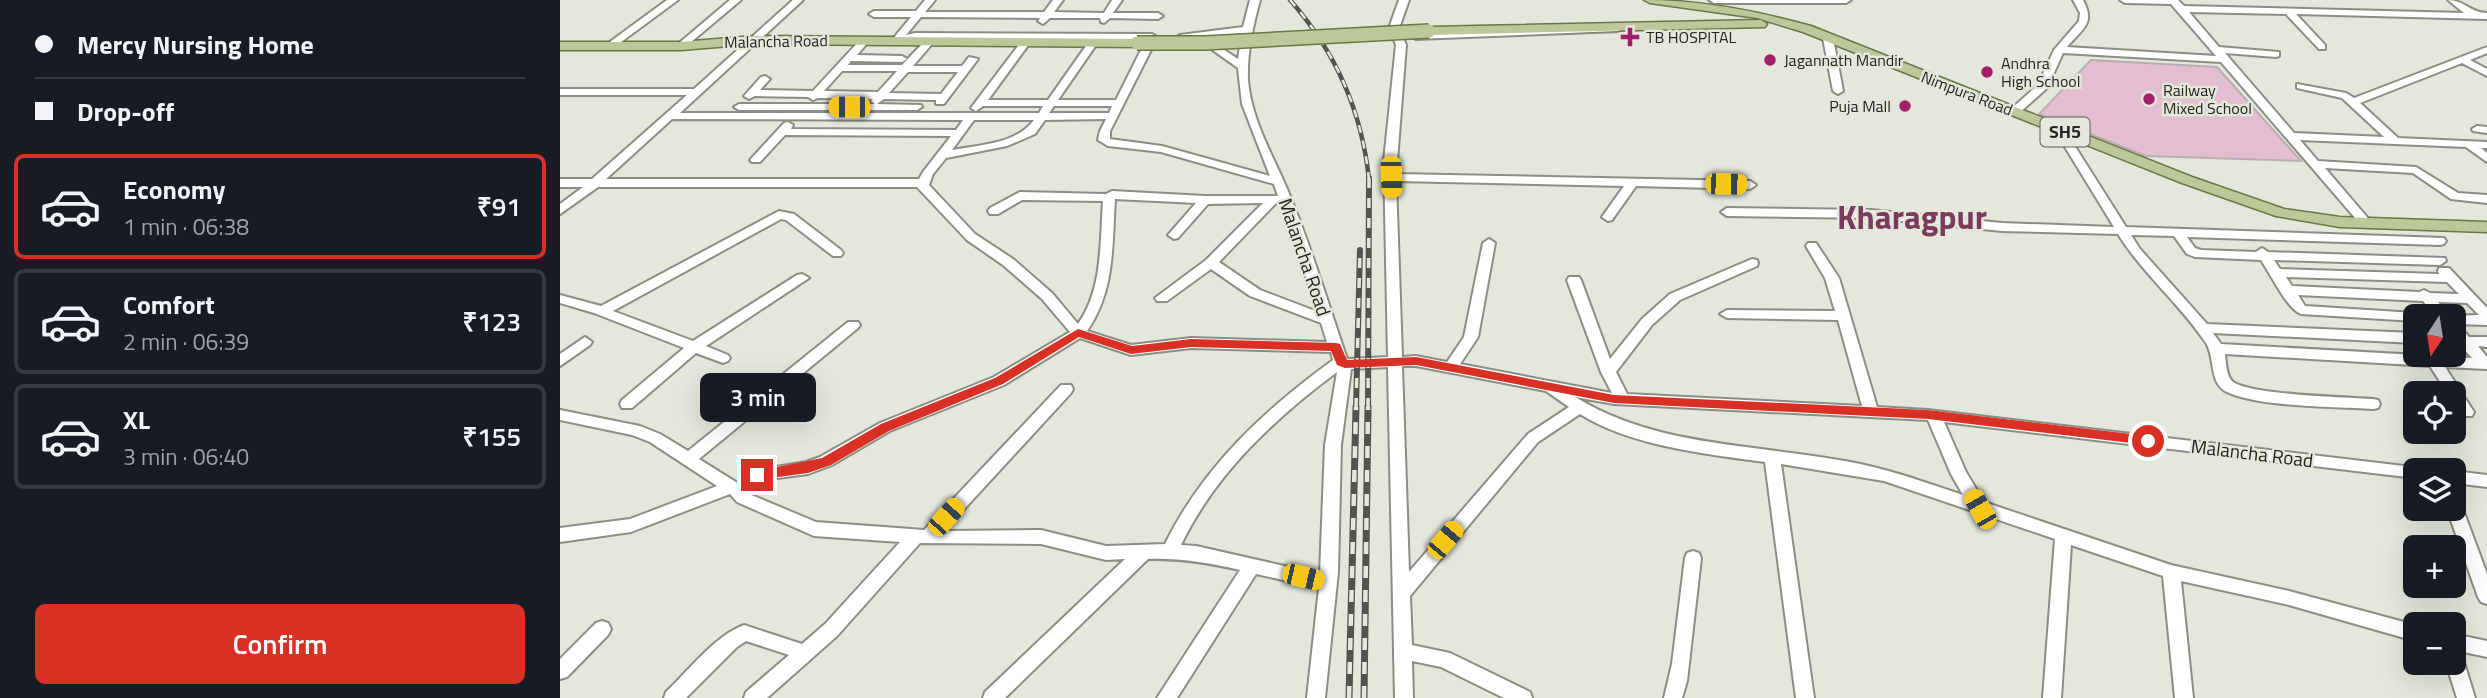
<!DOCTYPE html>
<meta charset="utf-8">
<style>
body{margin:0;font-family:"Titillium Web",sans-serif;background:#20242c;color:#f1f3f6;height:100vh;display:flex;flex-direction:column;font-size:26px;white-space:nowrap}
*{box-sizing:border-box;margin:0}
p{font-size:23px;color:#9ea1a6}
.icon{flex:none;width:38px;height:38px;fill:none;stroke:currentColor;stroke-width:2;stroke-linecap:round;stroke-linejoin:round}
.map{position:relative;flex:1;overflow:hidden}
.drawer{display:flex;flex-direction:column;background:#171b24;width:560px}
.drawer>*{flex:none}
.banner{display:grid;align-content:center;height:154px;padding:0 35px;background:#171b24}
.needle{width:46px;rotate:192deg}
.tools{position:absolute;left:1843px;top:304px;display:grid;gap:14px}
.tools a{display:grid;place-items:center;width:63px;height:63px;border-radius:10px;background:#171b24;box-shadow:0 7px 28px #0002;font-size:35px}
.end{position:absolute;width:32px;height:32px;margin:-16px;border:9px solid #d93025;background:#fff;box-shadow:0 0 0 4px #fff}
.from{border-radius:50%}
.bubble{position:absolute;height:49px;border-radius:10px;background:#171b24;box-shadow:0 7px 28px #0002;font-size:23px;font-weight:600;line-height:49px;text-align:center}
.car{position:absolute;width:21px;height:42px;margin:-21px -10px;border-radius:9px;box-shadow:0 0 5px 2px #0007;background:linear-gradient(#f5c518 24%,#345 0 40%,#f5c518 0 76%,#345 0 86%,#f5c518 0)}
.banner b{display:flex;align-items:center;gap:24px;height:66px;font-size:26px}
.banner b+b{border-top:2px solid #363941}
.banner i{width:18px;height:18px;background:#f1f3f6}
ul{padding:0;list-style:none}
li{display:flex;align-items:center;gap:21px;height:105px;margin:0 14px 10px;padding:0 21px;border:4px solid #363941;border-radius:10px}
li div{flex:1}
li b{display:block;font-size:26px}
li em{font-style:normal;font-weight:600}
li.selected{border-color:#d93025}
li>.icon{width:63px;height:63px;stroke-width:1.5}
.cta{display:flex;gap:14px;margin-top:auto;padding:14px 35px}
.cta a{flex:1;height:80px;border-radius:10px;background:#d93025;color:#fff;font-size:28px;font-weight:600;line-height:80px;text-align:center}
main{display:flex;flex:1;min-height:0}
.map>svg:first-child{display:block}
</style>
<main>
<section class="drawer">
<div class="banner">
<b><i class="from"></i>Mercy Nursing Home</b>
<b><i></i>Drop-off</b>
</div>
<ul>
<li class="selected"><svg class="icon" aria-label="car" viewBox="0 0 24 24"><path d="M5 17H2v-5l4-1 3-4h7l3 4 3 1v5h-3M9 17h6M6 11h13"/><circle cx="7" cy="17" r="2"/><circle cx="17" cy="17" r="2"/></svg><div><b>Economy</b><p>1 min · 06:38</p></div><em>₹91</em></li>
<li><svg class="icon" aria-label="car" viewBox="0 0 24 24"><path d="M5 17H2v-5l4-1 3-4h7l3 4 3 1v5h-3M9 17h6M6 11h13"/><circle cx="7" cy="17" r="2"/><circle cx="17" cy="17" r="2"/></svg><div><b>Comfort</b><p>2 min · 06:39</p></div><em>₹123</em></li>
<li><svg class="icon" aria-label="car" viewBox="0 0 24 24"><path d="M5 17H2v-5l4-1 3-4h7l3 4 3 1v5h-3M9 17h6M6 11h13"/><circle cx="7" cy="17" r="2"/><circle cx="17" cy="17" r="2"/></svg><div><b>XL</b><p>3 min · 06:40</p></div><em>₹155</em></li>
</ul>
<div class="cta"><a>Confirm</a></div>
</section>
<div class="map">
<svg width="1927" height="698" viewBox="0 0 1927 698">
<rect width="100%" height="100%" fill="#e3e7dc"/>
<polygon fill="#e3becf" stroke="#b9adb2" stroke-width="2" points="1531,60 1657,67 1741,161 1586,156 1479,114"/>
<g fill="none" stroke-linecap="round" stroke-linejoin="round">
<g stroke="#8b8e84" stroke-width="4">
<g id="minor">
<polygon points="107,0 118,0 53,48 47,48 47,44"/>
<polygon points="170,0 181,0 124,48 118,48 118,44"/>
<path d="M233,0H243L120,113H479L483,106H423L416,111L411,108L461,42L469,44L428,100H488L528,43L531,42L536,45L498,100H556L583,46L588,43L593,46L550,131V139L602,146L710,176L682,104L678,68L647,46L655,44L678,59L682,33L620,41L615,38L620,35L683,27L690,0H700C693,26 687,52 688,80C691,122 717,162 732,201C753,253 769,306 787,359L828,357L824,161L836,45L829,28L839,0H849L839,28L846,45L836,174L1190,181L1196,185L1190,189L1076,186L1052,220L1048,221L1042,217L1064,186L836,181L842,357L856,356L887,362L904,337L923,243L929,239L935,243L918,337L900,364L1052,393L1041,372L1007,280L1009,277H1019L1021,280L1050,359L1082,319L1110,294L1192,259L1197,260L1198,263L1197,266L1120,300L1092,325L1056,372L1067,394L1302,406L1278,320L1167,318L1160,314L1167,310L1275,311L1265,278L1246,246L1248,243H1256L1279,278L1317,407L1368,410L1861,468L1862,471H1855V478L1384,422L1406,472L1424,502L1611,565L1729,591L1855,625V641L1729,605L1621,581L1633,698H1615L1603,576L1511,545L1501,698H1483L1495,539L1324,481L1221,464L1254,698H1236L1205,462C1146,454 1071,446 1020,414L978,442L850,596L852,645L890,653L970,692L972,698H944L881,667L852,661L853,698H835L828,367L791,369L781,445L778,572L765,698H747L759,588L696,574L617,698H597L680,570C649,563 620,558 588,559L445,698H423L425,692L565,559L546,560L481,544L360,543L277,636L207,698H184L186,692L229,655L186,641L177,647L126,698H104L106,692C128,671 156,635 184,625L242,644L265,624L340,542L254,536L177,502L170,494L71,532L0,542V528L70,519L157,486L90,442L72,435L0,420V410L80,426L100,434L128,451L288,322H298L300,325L298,328L139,459L179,484L191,471L246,462L260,457L320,423L434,377L510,332L482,299L443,265L407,240L357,187H38L0,214V204L23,187H0V179H32L127,95H0V89H134ZM494,106H552L549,113H489ZM112,119L403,120L396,130L231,129L233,125L228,122L224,123L190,160L192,162H200L225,135L391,136L363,172L359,179H46ZM546,119L540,131L538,140L548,146L601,152L714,184L718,196H645L552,191L546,194L460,192L430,208L428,211L430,214H438L462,200L543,201C540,242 543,289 518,324L492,293L453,259L415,234L369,185L373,174L386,158L447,146L475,134L485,120ZM414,120H474C457,144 419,145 392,150ZM555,199L636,203L608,235L614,239L618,238L648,204L703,203L646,260L595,298L597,301H607L651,269L690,296L761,323L767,342L631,338L571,345L527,331C555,291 552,246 555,199ZM716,203H721L758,312L700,290L659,262ZM520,338L571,355L631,348L771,352L773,360C704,410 643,467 605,544L546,546L481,530L384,531L511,393L513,389L511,385H501L364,530L256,522L189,494L202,480L248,474L272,465L330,431L444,385ZM842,366H856L986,391L1009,407L968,434L849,572ZM777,372L765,445L760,574L636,546L621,545C655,474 714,419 777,372ZM1015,397L1054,404L1368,420L1391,474L1403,495C1364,482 1326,468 1285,461C1193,444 1097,447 1015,397Z"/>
<polygon points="365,0 375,0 365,12 484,12 493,0 503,0 494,12 544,13 552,0 562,0 553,13 598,13 603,16 598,19 550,18 544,23 541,22 540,18 490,18 483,24 478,21 480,18 361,17 346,35 355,33 592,34 597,37 592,40 355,39 337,43 332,40 351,17 314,17 309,14 314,11 356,11"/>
<polygon points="1149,0 1291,0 1286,3 1154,3"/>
<path d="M1513,0H1523C1536,24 1522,29 1507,47L1656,56L1611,4L1565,3L1560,0H1618L1624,6L1904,13L1888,0C1904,0 1911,13 1927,13V19L1736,14L1765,45V49H1759L1726,14L1629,12L1659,47L1719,52V56L1716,57L1665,53L1734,133L1824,137L1782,98L1737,88V84L1786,93L1794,98L1927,47V53L1910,60L1927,69V76L1902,63L1800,103L1838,138L1927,142V148H1921L1927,153V162L1906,147L1740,140L1758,161L1856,167L1898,193L1927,195V203L1891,199L1853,173L1765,168L1812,223L1810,226H1802L1661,62L1503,53L1487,88L1458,114H1450V110L1478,85L1494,50L1519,21L1520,13Z"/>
<polygon points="1056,26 1059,27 1059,31 856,39 851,36 856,33"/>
<polygon points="1268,35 1273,38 1283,91 1278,94 1273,91 1263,38"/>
<path d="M302,38L310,40L297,55L342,56L347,59L342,62L291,61L288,65H342L364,42L367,41L372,44L353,66H402L409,57L418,59L384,104H376V100L324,99L317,104L361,105L362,107L357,110H179L174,107L179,104H315L311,101L312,99L258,98L253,100L248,97L195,96L189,99L184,96L201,77L205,76L210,79L200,90L253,91ZM282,71H337L318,92L264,91ZM348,72H398L381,94L329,93Z"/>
<path d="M1499,126L1504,129L1566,227L1884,238L1886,241L1884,244L1880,245L1627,237L1635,248L1641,250L1696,252L1702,248L1708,252L1885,258L1886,261L1880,265L1714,260L1720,269L1879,274L1878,271L1879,268H1889L1927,308V325L1894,324L1899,325L1909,337H1927V347L1918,346L1927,357V369L1885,367L1914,412L1912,416H1902L1894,403V394H1888L1870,366L1665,354C1666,362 1666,375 1672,381C1686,395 1788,397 1813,399L1818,400L1820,404L1818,408L1813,409C1777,407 1694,407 1665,391C1649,381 1655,357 1646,343C1620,304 1583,274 1558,234L1442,231L1311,218L1167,216L1161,212L1167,208L1311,210L1442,223L1554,227L1494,129ZM1571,235L1614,236L1627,254L1635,257L1701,260C1710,273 1727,309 1741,314L1855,321V317H1862L1855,313L1745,306L1738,295L1863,301L1876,317H1894V342L1901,346L1912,358L1661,344L1653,333L1855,343V333L1647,324L1580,249ZM1726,277L1887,282L1899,294L1870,293L1864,290L1859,292L1732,286ZM1878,302L1907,303L1919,315L1890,316Z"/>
<polygon points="1917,126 1927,127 1927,133 1913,131 1912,129"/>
<polygon points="219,211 234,214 281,250 283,253 281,256 273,256 226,220 221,219 53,311 133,341 237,275 242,274 249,278 146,346 168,355 170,358 168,361 163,363 136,353 72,408 62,408 60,404 62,400 124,348 34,313 0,303 0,295 41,306"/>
<polygon points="25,337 32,342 30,345 0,366 0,354"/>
<polygon points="1894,471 1927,475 1927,487 1894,483"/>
<polygon points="1894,501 1900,502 1902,507 1927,574 1927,604 1921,602 1918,597 1887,509 1894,509"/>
<polygon points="1133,551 1139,553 1141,558 1127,681 1122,698 1104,698 1112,664 1125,558 1127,553"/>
<polygon points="42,621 48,623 51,629 48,635 7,677 0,679 0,659 36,623"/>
<polygon points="1894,634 1927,641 1927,657 1894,650"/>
<polygon points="1894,651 1900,653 1903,659 1915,698 1897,698 1886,663 1894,663"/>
</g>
</g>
<g stroke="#6a7843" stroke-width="3">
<g id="major">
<path d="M1084,0C1141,0 1197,11 1251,26L1632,177L1724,209L1780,217L1927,222V232L1780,227L1716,216L1622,183L1243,32L1197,18L1090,3Z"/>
<polygon points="1201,20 1207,24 1205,27 869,35 863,31 869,27"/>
<polygon points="194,36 577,39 583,43 577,47 194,44 121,50 0,50 0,42 121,42"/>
</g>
</g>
<use href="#minor" fill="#fff" fill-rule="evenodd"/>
<use href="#major" fill="#bcc89a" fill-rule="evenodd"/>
<g stroke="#52544e" stroke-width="4.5">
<path id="rail-far2" d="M730,0C776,52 802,111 809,180"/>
</g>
<g stroke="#52544e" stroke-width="6">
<g id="rail-far1">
<polyline points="796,408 800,250"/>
<polyline points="808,408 809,178"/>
</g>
</g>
<g stroke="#52544e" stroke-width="7">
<g id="rail">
<polyline points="789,698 796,407"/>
<polyline points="804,698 808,407"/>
</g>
</g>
<use href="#rail-far2" stroke="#e3e7dc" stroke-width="2.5" stroke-dasharray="8" stroke-linecap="butt"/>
<use href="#rail-far1" stroke="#e3e7dc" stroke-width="3.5" stroke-dasharray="10" stroke-linecap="butt"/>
<use href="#rail" stroke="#e3e7dc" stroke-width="4.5" stroke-dasharray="12" stroke-linecap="butt"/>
<g stroke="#6a7843" stroke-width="16" stroke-linecap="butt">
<polyline id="major-bridge" points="577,43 645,43 869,31"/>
</g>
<use href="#major-bridge" stroke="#bcc89a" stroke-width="13"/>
</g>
<polygon fill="#d93025" points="518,329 572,346 631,339 776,343 780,344 787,360 856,357 1054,395 1368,410 1588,436 1594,441 1588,445 1368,419 1054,403 856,365 785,368 777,365 771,351 631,347 571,354 519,337 443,384 329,431 271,465 248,473 197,480 190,475 197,471 262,458 321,424 435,378"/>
<g fill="#a21f6e" stroke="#e3e7dc" stroke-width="2.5">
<path d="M1066.5 26.5h7v7h7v7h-7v7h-7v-7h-7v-7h7z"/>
<circle cx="1210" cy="60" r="7"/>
<circle cx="1427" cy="72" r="7"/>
<circle cx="1589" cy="99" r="7"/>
<circle cx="1345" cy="106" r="7"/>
</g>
<g text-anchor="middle" stroke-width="5" stroke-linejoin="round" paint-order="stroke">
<g font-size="16" fill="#242621" stroke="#e3e7dc" text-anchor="start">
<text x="1086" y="43">TB HOSPITAL</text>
<text x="1224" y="66">Jagannath Mandir</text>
<text x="1441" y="69">Andhra<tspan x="1441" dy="18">High School</tspan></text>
<text x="1603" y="96">Railway<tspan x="1603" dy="18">Mixed School</tspan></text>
<text x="1331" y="112" text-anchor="end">Puja Mall</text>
</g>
<g font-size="16" fill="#242621" stroke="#e3e7dc">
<text transform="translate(216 41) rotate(-1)" y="6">Malancha Road</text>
<text transform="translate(1407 93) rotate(21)" y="6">Nimpura Road</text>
</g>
<rect fill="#e3e7dc" stroke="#5d6059" stroke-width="2" x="1480.5" y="117.5" width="49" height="29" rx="5"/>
<g font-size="18" font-weight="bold" fill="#242621">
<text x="1505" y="138">SH5</text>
</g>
<g font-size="19" fill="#242621" stroke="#e3e7dc">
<text transform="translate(745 257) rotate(71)" y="7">Malancha Road</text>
<text transform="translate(1692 453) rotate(7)" y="7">Malancha Road</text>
</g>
<g font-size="33" font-weight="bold" fill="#7c3b5d" stroke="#e3e7dc">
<text x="1352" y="229">Kharagpur</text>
</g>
</g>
</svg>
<div class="tools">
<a><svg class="needle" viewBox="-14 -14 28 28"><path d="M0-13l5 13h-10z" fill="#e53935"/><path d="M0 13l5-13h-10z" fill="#9ea1a6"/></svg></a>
<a><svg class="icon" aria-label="locate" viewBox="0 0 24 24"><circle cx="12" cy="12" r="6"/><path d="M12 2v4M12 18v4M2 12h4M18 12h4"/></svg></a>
<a><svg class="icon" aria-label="layers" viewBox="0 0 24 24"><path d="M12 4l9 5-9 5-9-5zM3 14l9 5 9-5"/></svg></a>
<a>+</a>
<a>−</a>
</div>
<i class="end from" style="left:1588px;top:441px"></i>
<i class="end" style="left:197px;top:475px"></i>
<div class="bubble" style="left:140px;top:373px;width:116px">3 min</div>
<i class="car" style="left:289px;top:107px;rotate:270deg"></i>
<i class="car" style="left:831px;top:177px;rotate:178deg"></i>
<i class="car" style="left:1166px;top:184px;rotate:91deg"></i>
<i class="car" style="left:1420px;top:509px;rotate:330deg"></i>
<i class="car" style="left:386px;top:517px;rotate:42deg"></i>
<i class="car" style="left:885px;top:540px;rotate:40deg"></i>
<i class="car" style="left:743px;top:577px;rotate:103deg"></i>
</div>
</main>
